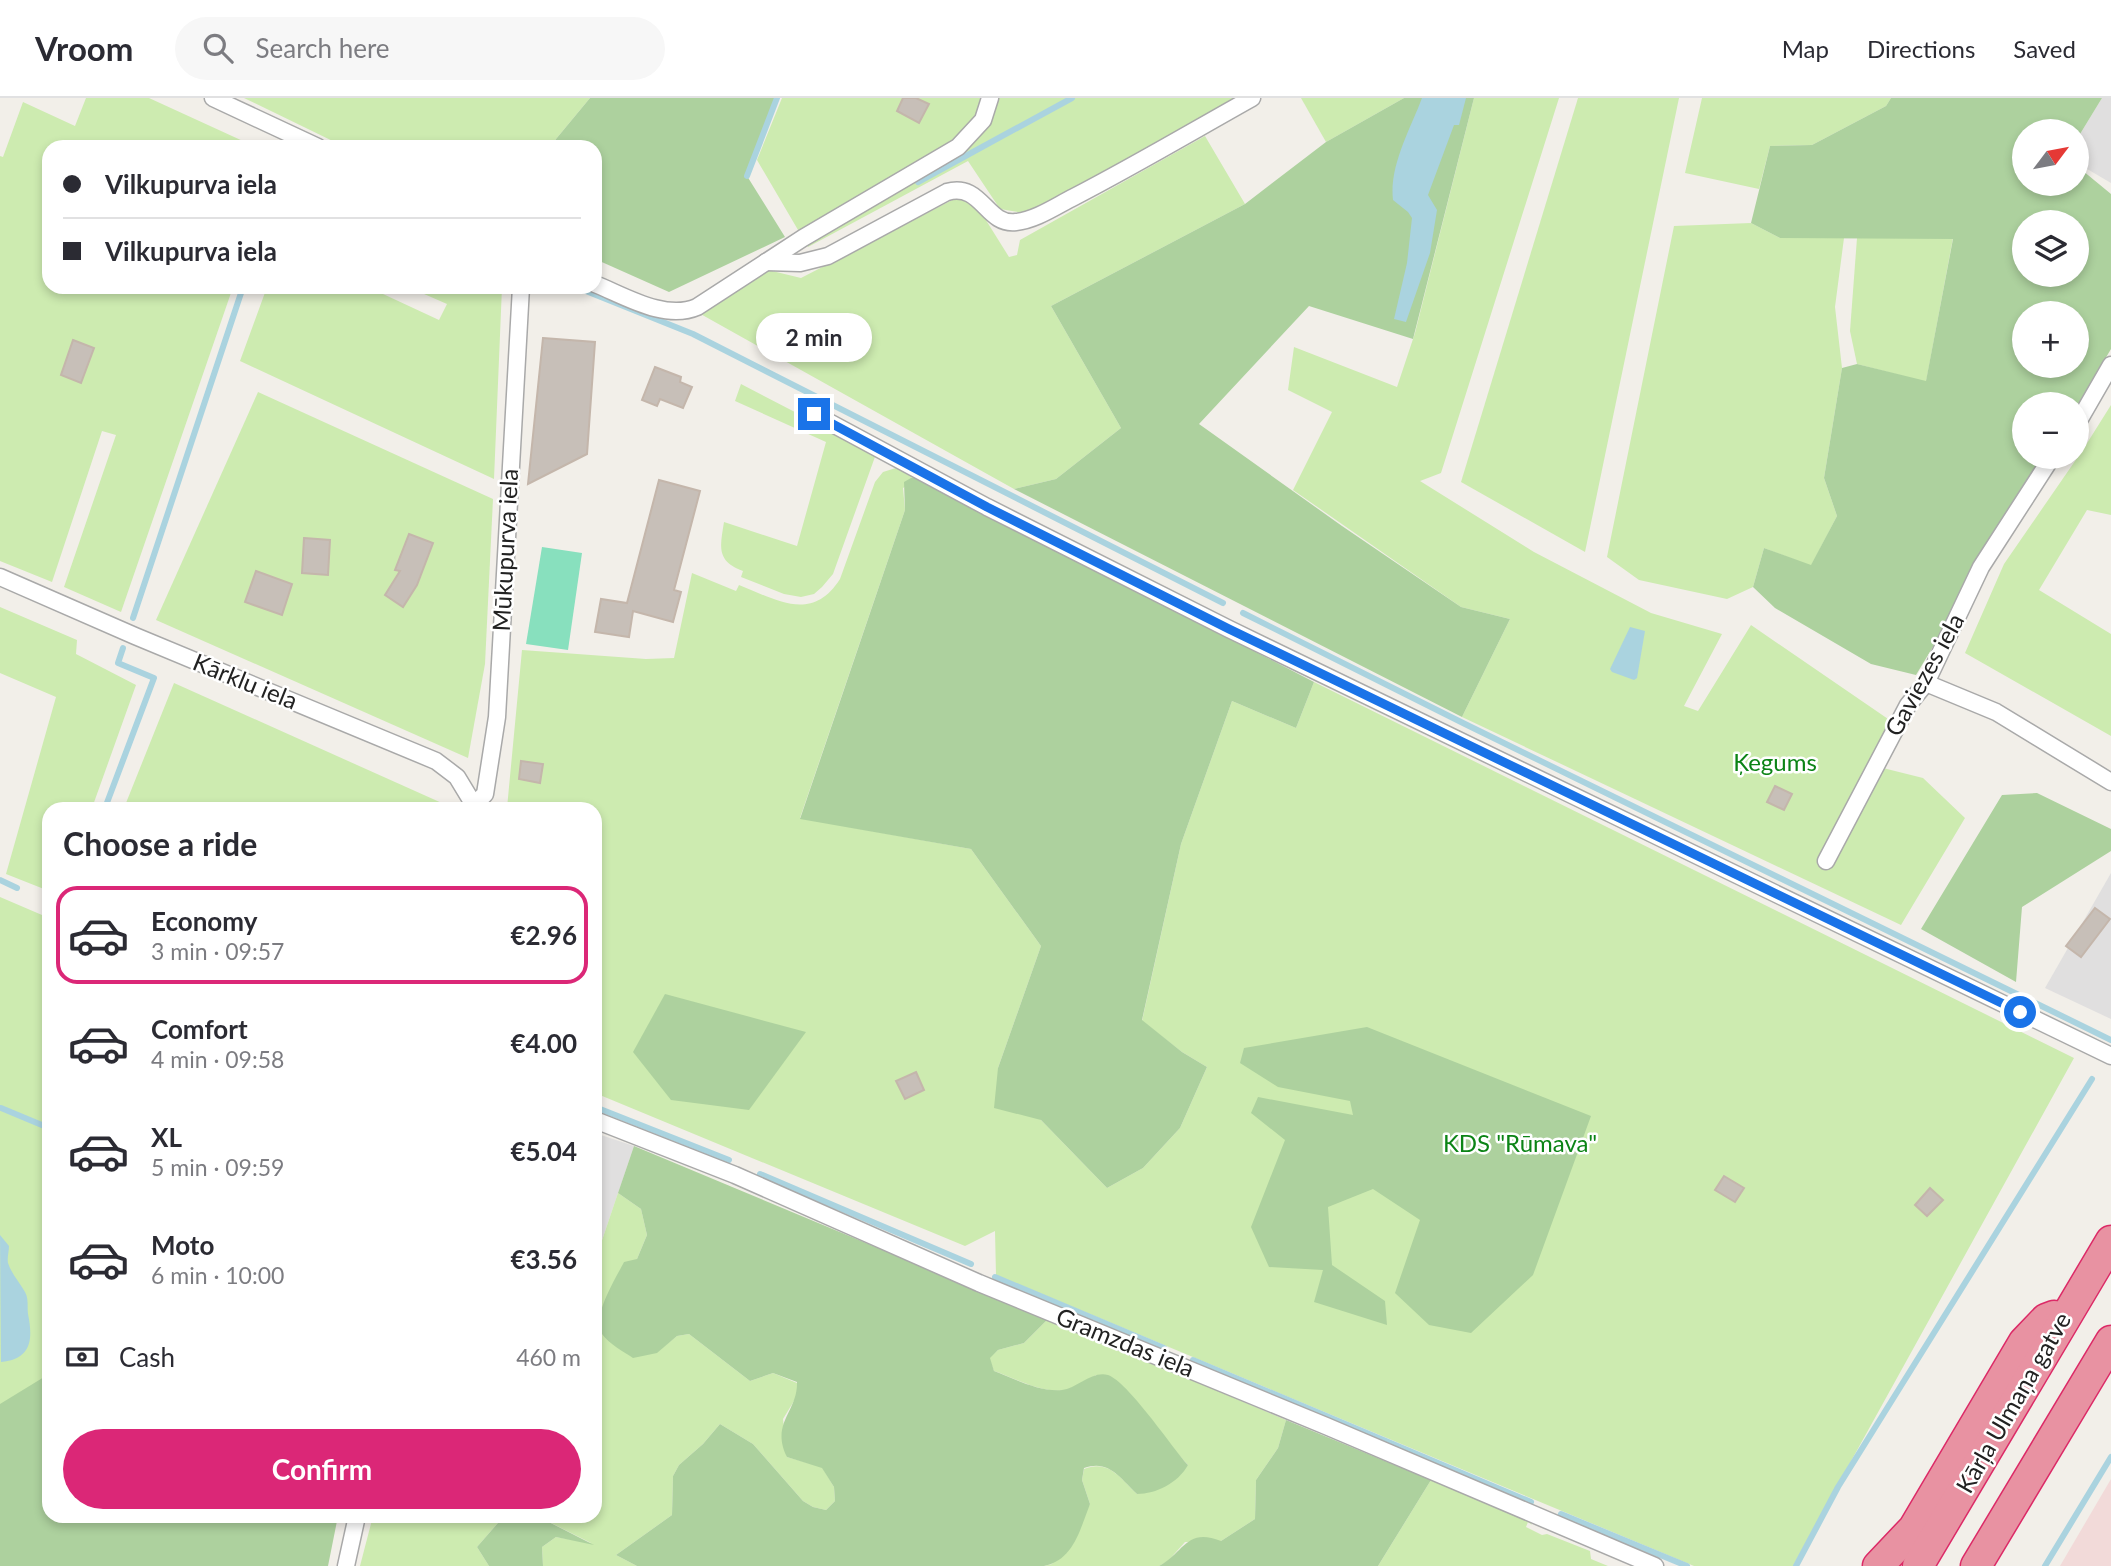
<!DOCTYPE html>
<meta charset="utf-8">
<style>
body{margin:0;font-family:Lato,sans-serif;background:#f7f7f7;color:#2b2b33;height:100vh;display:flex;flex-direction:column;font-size:26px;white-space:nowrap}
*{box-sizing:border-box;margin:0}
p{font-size:23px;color:#7c7c81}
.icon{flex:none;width:38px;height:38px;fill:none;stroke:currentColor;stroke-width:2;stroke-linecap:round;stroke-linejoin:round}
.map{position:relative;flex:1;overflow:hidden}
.sheet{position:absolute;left:42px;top:704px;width:560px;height:721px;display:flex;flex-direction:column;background:#fff;border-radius:21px;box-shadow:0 4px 10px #0003}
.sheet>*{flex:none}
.hud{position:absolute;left:42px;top:42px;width:560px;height:154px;border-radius:21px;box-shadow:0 4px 10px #0003;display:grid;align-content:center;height:154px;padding:0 21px;background:#fff}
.needle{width:46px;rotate:58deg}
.buttons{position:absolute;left:2012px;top:21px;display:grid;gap:14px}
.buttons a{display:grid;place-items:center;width:77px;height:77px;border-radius:50%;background:#fff;box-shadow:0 4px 10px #0003;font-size:35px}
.end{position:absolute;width:32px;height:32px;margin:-16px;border:9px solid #1a73e8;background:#fff;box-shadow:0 0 0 4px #fff}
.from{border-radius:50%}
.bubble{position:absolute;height:49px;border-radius:24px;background:#fff;box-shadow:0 4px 10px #0003;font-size:23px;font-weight:700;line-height:49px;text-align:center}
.hud b{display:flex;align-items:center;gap:24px;height:66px;font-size:26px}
.hud b+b{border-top:2px solid #e1e1e2}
.hud i{width:18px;height:18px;background:#2b2b33}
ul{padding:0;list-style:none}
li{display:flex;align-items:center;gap:21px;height:98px;margin:0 14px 10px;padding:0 7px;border:4px solid transparent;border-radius:21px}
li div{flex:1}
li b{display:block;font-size:26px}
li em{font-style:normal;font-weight:700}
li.selected{border-color:#db2777}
li>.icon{width:63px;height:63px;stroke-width:1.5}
h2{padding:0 21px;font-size:32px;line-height:84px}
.pay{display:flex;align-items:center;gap:18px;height:77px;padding:0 21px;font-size:26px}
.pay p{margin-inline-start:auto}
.action{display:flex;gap:14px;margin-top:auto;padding:14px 21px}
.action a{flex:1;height:80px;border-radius:42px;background:#db2777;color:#fff;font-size:28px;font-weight:700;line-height:80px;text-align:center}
header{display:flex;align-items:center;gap:42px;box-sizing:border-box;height:98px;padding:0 35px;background:#fff;border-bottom:2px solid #e1e1e2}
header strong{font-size:33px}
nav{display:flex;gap:38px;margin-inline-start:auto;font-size:24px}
.search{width:490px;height:63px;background:#f7f7f7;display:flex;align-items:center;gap:18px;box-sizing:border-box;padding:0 24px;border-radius:38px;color:#7c7c81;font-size:26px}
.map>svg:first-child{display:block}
</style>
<header>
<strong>Vroom</strong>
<div class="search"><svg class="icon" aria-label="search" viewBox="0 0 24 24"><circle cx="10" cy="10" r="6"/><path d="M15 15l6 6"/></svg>Search here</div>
<nav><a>Map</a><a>Directions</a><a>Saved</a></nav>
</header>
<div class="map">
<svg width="2111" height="1468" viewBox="0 0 2111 1468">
<rect width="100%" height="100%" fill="#f2efe9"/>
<g fill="#e0dfdf">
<polygon points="2102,0 2111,0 2111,85 2077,65 2077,41"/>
<polygon points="2111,775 2111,921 2045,890"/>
<polygon points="595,1035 634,1048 595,1163"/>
</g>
<polygon fill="#f2dad9" points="2111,1381 2111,1468 2060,1468"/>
<g fill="#cdebb0">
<polygon points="86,0 149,0 256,49 49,49 49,189 233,189 121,514 64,489 116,337 102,333 52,484 0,463 0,58 3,59 23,4 75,28"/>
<polygon points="244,0 590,0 556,41 552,49 345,49"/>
<polygon points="782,0 1243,0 1029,116 1000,111 968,63 808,149 757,62"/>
<polygon points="1301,0 1404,0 1326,44"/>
<polygon points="1474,0 1559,0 1441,375 1420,383 1534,454 1651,515 1722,536 1684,608 1698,613 1751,527 1891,623 1867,666 1923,680 1965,720 1901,827 1462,619 1510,521 1461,509 1293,392 1332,314 1288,292 1294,249 1397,289 1415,235"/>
<polygon points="1578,0 1679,0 1585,454 1461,384"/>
<polygon points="1702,0 1891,0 1886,8 1812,47 1770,48 1759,91 1685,75"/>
<polygon points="1205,38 1245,106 1051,208 1121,330 1056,381 1014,391 697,214 768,172 801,180 958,99 979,111 1009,159 1017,157 1020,142"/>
<polygon points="1751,125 1780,140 1844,140 1835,209 1842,270 1824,380 1837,418 1811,468 1764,450 1753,489 1727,501 1639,482 1607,459 1674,128"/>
<polygon points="1857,140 1953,140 1926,284 1857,266 1850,233"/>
<polygon points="267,189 368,189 439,222 447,206 408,189 502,189 494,381 240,263"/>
<path d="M741,286L876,356L833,476L822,489L814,496L801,499L784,496L741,479L743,473C716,463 720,449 724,424L797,448L826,344L735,303Z"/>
<polygon points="258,294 493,401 485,566 468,660 156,522"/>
<polygon points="2111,307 2111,417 2087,412 2039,492 2111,536 2111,638 1965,555 2004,466 2084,350"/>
<path d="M899,369L920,380L903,390L905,412L800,720L971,751L1041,848L998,970L1041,1022L1107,1090L1143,1070L1180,1030L1207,969L1182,954L1142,923L1181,746L1232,603L1296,630L1314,584L2074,960L1793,1468H1694L996,1177L995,1133L965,1148L595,995V710H507L522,552L646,561L674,560L692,475L736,493L739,487C777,502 812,525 840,481L875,384L883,374Z"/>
<polygon points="0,509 77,542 76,556 136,587 92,710 49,710 49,793 6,776 56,599 0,575"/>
<polygon points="174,585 453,710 124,710"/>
<polygon points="0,799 49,820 49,1418 0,1468"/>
<polygon points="618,1095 641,1111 647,1137 637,1161 657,1254 677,1238 689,1236 750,1283 773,1275 797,1285 797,1298 783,1321 787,1359 822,1369 834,1389 835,1403 826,1412 813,1409 803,1403 753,1346 720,1326 703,1346 679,1367 673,1378 672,1417 616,1457 637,1468 543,1468 542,1449 556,1439 591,1445 537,1418 595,1418 595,1163"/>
<path d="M1048,1221L1286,1322L1278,1350L1256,1382L1255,1421L1221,1443L1185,1444L1168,1463L1159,1468H1044L1052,1466L1090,1406L1082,1382L1084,1371C1109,1361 1120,1380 1137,1396L1188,1367L1171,1348L1096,1277C1088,1282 1079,1288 1071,1291C1046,1298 1017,1281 994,1273L989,1260L998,1252L1024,1245Z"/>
<polygon points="1431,1382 1530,1424 1532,1427 1528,1424 1526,1429 1542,1437 1547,1436 1590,1453 1591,1461 1608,1468 1378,1468"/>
<polygon points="373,1418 504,1418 477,1449 489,1468 360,1468"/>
</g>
<g fill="#add19e" fill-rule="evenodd">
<polygon points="590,0 777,0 747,78 785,139 669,194 595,161 595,49 552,49 556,41"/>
<polygon points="1404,0 1474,0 1413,241 1309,208 1199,326 1342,428 1461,509 1510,521 1462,619 1014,391 1056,381 1121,330 1051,208 1245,106 1326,44"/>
<path d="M1891,0H2102L2077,41V33H2025V86H2077V68L2111,96V251L2077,308L2025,306V359H2047L1916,577L1871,566L1775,510L1753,489L1764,450L1811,467L1837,418L1824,380L1842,270L1857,266L1926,283L1953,141L1780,140L1751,125L1770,48L1812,47L1886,8ZM2025,124H2077V177H2025ZM2025,215H2077V268H2025Z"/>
<polygon points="911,380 920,380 1314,584 1296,630 1232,603 1181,746 1142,922 1182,954 1207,969 1180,1030 1143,1070 1107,1090 1041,1022 994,1010 998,970 1041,848 971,751 800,721 905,412 904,384"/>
<polygon points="2037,695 2111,731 2111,753 2022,809 2016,884 1921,831 2002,697"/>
<polygon points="665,896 806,934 749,1012 671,1002 633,954"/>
<polygon points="1367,929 1591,1018 1533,1177 1471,1235 1429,1227 1395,1195 1420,1122 1373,1091 1328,1109 1332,1167 1385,1203 1387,1227 1314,1204 1323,1172 1269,1169 1251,1129 1285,1042 1251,1015 1258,999 1353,1017 1350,1003 1278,989 1240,965 1244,950"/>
<path d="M634,1048L1048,1221L1024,1245L998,1252L990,1260L994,1273C1015,1281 1039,1294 1062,1292C1077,1290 1093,1272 1108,1277C1128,1284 1171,1348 1188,1367C1178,1385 1156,1396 1137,1396C1120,1380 1109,1361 1084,1370L1082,1382L1090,1406C1080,1431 1074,1462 1044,1468H637L616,1457L672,1417L673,1378L679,1367L703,1346L720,1326L753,1346L803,1403L813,1409L826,1412L835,1403L834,1389L822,1370L787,1359C770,1325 798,1314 797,1284L773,1275L750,1283L689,1236L677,1238L657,1255L633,1260C624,1254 608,1245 602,1236C591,1219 616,1180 624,1164L637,1161L647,1137L641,1111L618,1095Z"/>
<polygon points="49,1276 49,1418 338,1418 328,1468 0,1468 0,1306"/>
<path d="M1286,1322L1431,1382L1378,1468H1159C1184,1455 1186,1429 1221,1443L1255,1421L1256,1382L1278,1350Z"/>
<polygon points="504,1418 537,1418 594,1447 556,1439 542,1449 543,1468 489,1468 477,1449"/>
</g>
<polygon fill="#88e0be" points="542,449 582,455 568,552 526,546"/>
<g fill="#aad3df">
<path d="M1422,0H1466L1459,27H1454L1428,97L1437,112L1430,155L1406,224L1394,221L1407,165L1412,120L1408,114L1393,102C1389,68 1410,32 1422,0Z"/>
<polygon points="1630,529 1645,533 1637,580 1634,582 1612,574 1610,571"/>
<path d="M0,1137L9,1148C9,1153 7,1160 8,1165C11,1175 20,1185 25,1194C29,1201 27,1209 28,1216C33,1241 32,1261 1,1264Z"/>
</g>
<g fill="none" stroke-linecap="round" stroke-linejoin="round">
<g stroke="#aad3df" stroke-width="6">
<polyline points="747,78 777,0"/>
<polyline points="918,84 1072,0"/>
<polyline points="576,189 693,236 1223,505"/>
<polyline points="1243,515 1465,626 2111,942"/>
<polyline points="133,520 243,189"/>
<polyline points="105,710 154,580 118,565 123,550"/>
<polyline points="0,782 17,790"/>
<polyline points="47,804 49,805"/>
<polyline points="595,1009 729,1062"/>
<polyline points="1,1010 49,1030"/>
<polyline points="760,1076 971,1166"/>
<polyline points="995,1179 1164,1250"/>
<polyline points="1193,1262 1531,1404"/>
<polyline points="1561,1416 1687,1468"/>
<polyline points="1796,1468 1838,1389 2092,981"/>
<polyline points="2045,1468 2111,1359"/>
</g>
</g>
<g fill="#c7bfb8" stroke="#c4b6ab" stroke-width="2">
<polygon points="903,0 916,0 929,6 919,25 897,13"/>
<polygon points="543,240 595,244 587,356 528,386"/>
<polygon points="73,242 94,250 81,285 61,277"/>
<polygon points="655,269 681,279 680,284 692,289 683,310 660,301 657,308 642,302"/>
<polygon points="659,382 700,393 674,492 681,494 673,524 633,513 629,539 595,534 601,501 627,505"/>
<polygon points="409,436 433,445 417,487 403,509 385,497 400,473 395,472"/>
<polygon points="304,440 330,442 328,477 302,475"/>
<polygon points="256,473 292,486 282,517 245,504"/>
<polygon points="521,663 543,666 540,685 519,681"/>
<polygon points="1775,688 1792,696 1784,712 1767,704"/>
<polygon points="2095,810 2110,821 2081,859 2066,848"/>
<polygon points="916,974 924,992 905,1001 896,983"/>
<polygon points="1724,1078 1744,1090 1735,1104 1715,1092"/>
<polygon points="1930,1090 1943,1102 1927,1118 1915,1107"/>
</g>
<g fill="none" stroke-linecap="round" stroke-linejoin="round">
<g stroke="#a9a9a9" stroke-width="19">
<g id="street">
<polyline points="213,0 318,49"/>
<path d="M766,164L800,165L828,158L947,94C982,84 986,128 1016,124C1036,122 1056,108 1074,99C1134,68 1193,33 1252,0"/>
<path d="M595,186C625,198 665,223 697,209L803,140L958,49L983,22L990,0"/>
<polyline points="814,316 987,409 1229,531 2111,958"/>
<polyline points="2077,326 2111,267"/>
<polyline points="0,479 135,538 436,663 457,679 474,707"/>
<polyline points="1926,585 1996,614 2111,684"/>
<polyline points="474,710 474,707 485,696 497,619 521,189"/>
<polyline points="1826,763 1908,607 1926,585 1981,469 2052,359"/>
<polyline points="595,1022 735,1077 979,1185 1326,1328 1655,1468"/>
<polyline points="346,1468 357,1418"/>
</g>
</g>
<g stroke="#dc2a67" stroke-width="33">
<g id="highway">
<polyline points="1878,1468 1914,1430 2024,1244 2046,1221 2054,1218"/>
<polyline points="1918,1468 2111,1143"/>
<polyline points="1976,1468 2111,1243"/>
</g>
</g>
<use href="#street" stroke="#fff" stroke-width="16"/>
<use href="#highway" stroke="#e892a2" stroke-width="30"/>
</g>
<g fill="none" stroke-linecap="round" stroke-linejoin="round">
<polyline stroke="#1a73e8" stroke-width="9" points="814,316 987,409 1229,531 2020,914"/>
</g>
<g text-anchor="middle" stroke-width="5" stroke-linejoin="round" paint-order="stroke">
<g font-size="24" fill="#222" stroke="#fff">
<text transform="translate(506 452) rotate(-87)" y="8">Mūkupurva iela</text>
<text transform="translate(1925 577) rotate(-61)" y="8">Gaviezes iela</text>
<text transform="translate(245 584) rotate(22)" y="8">Kārklu iela</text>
<text transform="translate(1125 1245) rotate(22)" y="8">Gramzdas iela</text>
<text transform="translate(2014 1305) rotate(-60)" y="8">Kārļa Ulmaņa gatve</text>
</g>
<g font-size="24" fill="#0c8416" stroke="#fff">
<text x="1775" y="673">Ķegums</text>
<text x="1520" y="1054">KDS "Rūmava"</text>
</g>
</g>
</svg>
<div class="buttons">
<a><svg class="needle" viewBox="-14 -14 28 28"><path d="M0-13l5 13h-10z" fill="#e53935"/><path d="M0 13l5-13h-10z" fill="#7c7c81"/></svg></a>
<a><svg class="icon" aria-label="layers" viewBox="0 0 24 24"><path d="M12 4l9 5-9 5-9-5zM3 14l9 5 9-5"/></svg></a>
<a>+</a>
<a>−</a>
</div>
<i class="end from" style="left:2020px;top:914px"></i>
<i class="end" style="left:814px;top:316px"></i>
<div class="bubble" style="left:756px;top:215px;width:116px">2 min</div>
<div class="hud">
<b><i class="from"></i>Vilkupurva iela</b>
<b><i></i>Vilkupurva iela</b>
</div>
<section class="sheet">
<h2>Choose a ride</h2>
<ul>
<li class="selected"><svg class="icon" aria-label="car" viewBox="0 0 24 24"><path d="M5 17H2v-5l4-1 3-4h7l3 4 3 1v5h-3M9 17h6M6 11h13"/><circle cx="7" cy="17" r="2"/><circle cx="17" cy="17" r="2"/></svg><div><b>Economy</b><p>3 min · 09:57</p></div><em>€2.96</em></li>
<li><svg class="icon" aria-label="car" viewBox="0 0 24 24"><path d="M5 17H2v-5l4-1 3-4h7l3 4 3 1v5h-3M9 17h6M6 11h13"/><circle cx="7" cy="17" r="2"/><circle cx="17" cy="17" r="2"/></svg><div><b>Comfort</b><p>4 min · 09:58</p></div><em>€4.00</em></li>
<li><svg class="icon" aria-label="car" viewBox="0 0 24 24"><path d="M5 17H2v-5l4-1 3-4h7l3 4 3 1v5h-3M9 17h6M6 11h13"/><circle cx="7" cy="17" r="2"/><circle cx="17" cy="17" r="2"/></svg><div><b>XL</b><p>5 min · 09:59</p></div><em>€5.04</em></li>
<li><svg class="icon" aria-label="car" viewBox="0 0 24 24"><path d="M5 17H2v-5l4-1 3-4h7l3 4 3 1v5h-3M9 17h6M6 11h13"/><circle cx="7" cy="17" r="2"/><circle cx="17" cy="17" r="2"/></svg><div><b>Moto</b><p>6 min · 10:00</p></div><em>€3.56</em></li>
</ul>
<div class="pay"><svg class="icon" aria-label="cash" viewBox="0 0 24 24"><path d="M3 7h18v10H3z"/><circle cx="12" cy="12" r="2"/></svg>Cash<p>460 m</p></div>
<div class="action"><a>Confirm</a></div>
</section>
</div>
